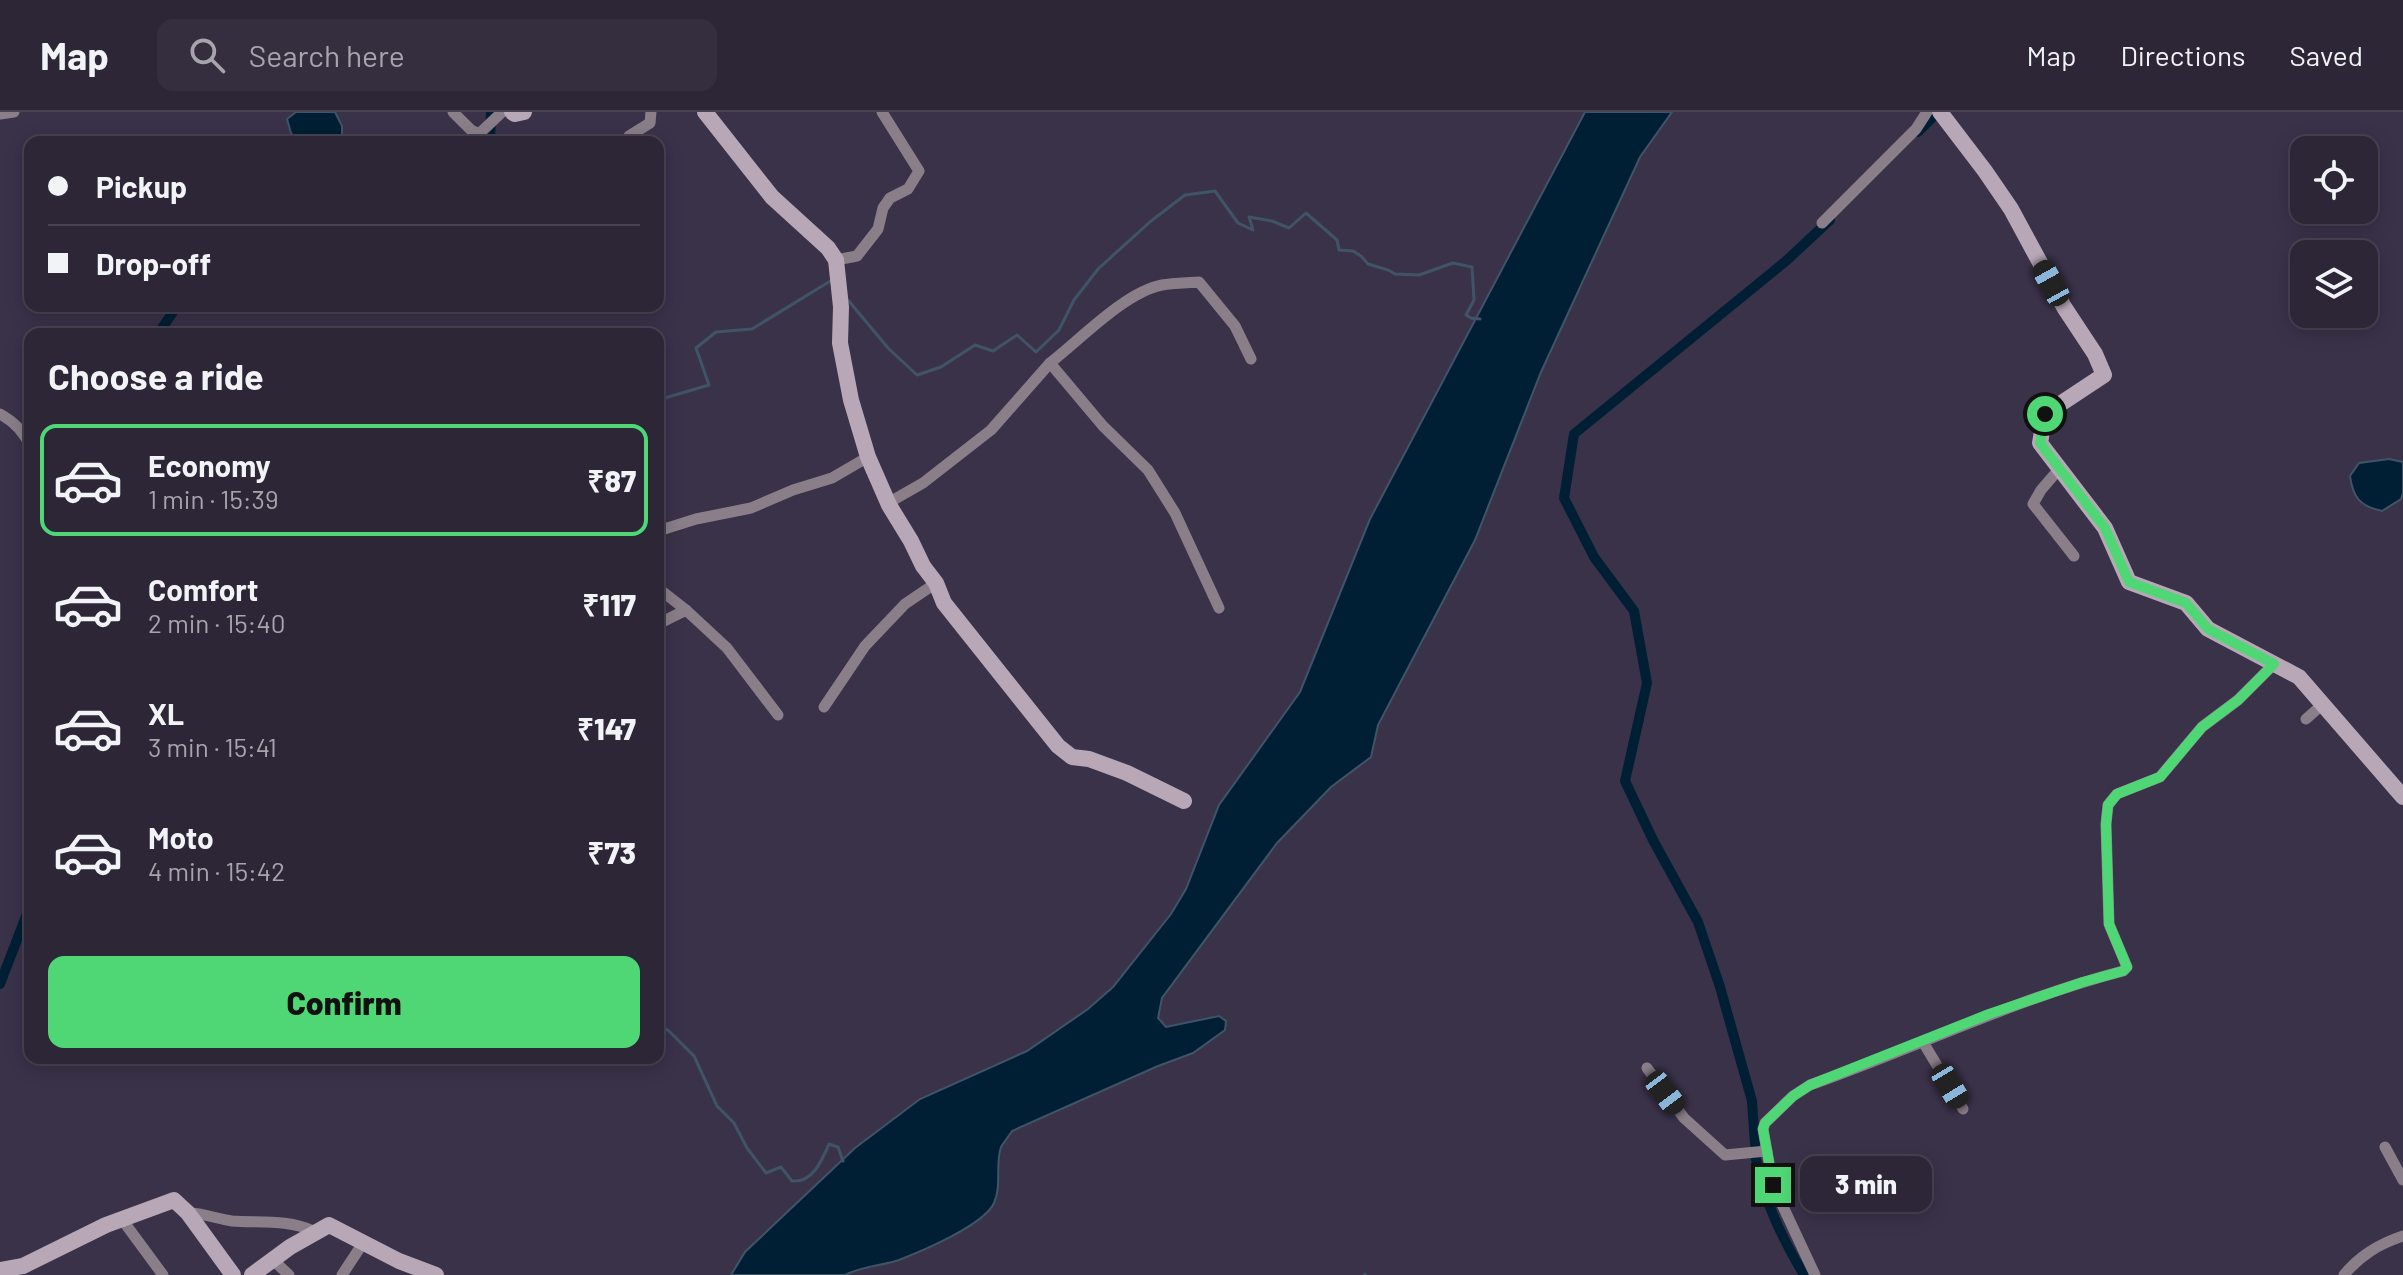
<!DOCTYPE html>
<meta charset="utf-8">
<style>
body{margin:0;font-family:Barlow,sans-serif;background:#342e3f;color:#f1f3f6;height:100vh;display:flex;flex-direction:column;font-size:30px;white-space:nowrap}
*{box-sizing:border-box;margin:0}
p{font-size:26px;color:#a6a5ad}
.icon{flex:none;width:44px;height:44px;fill:none;stroke:currentColor;stroke-width:2;stroke-linecap:round;stroke-linejoin:round}
.map{position:relative;flex:1;overflow:hidden}
.panel{position:absolute;left:24px;top:216px;width:640px;height:736px;display:flex;flex-direction:column;background:#2c2637;border-radius:16px;box-shadow:0 4px 20px #0003,0 0 0 2px #484352}
.panel>*{flex:none}
.hud{position:absolute;left:24px;top:24px;width:640px;height:176px;border-radius:16px;box-shadow:0 4px 20px #0003,0 0 0 2px #484352;display:grid;align-content:center;height:176px;padding:0 24px;background:#2c2637}
.tools{position:absolute;left:2290px;top:24px;display:grid;gap:16px}
.tools a{display:grid;place-items:center;width:88px;height:88px;border-radius:16px;background:#2c2637;box-shadow:0 4px 20px #0003,0 0 0 2px #484352;font-size:40px}
.end{position:absolute;width:36px;height:36px;margin:-18px;border:10px solid #4fd675;background:#111;box-shadow:0 0 0 4px #111}
.from{border-radius:50%}
.bubble{position:absolute;height:56px;border-radius:16px;background:#2c2637;box-shadow:0 4px 20px #0003,0 0 0 2px #484352;font-size:26px;font-weight:800;line-height:56px;text-align:center}
.car{position:absolute;width:24px;height:48px;margin:-24px -12px;border-radius:10px;box-shadow:0 0 6px 2px #0007;background:linear-gradient(#222 24%,#8ab4d8 0 40%,#222 0 76%,#8ab4d8 0 86%,#222 0)}
.hud b{display:flex;align-items:center;gap:28px;height:76px;font-size:30px}
.hud b+b{border-top:2px solid #484352}
.hud i{width:20px;height:20px;background:#f1f3f6}
ul{padding:0;list-style:none}
li{display:flex;align-items:center;gap:24px;height:112px;margin:0 16px 12px;padding:0 8px;border:4px solid transparent;border-radius:16px}
li div{flex:1}
li b{display:block;font-size:30px}
li em{font-style:normal;font-weight:800}
li.on{border-color:#4fd675}
li>.icon{width:72px;height:72px;stroke-width:1.5}
h2{padding:0 24px;font-size:36px;line-height:96px}
.primary-button{display:flex;gap:16px;margin-top:auto;padding:16px 24px}
.primary-button a{flex:1;height:92px;border-radius:16px;background:#4fd675;color:#111;font-size:32px;font-weight:800;line-height:92px;text-align:center}
header{display:flex;align-items:center;gap:48px;box-sizing:border-box;height:112px;padding:0 40px;background:#2c2637;border-bottom:2px solid #484352}
header strong{font-size:38px}
nav{display:flex;gap:44px;margin-inline-start:auto;font-size:28px}
.search{width:560px;height:72px;background:#342e3f;display:flex;align-items:center;gap:20px;box-sizing:border-box;padding:0 28px;border-radius:16px;color:#a6a5ad;font-size:30px}
.map>svg:first-child{display:block}
</style>
<header>
<strong>Map</strong>
<div class="search"><svg class="icon" aria-label="search" viewBox="0 0 24 24"><circle cx="10" cy="10" r="6"/><path d="M15 15l6 6"/></svg>Search here</div>
<nav><a>Map</a><a>Directions</a><a>Saved</a></nav>
</header>
<div class="map">
<svg width="2403" height="1163" viewBox="0 0 2403 1163">
<rect width="100%" height="100%" fill="#3a3249"/>
<g fill="#001f34" stroke="#405468" stroke-width="2">
<polygon points="296,0 335,0 342,14 342,27 336,30 298,30 291,21 287,7"/>
<path d="M1585,0H1672L1640,45L1541,260L1475,428L1378,613L1371,645L1331,675L1277,731L1162,886L1158,906L1166,915L1219,904L1226,909L1225,918L1193,941L1158,954L1012,1019C1009,1024 1004,1030 1001,1035C995,1052 1002,1073 994,1091C984,1113 922,1139 899,1148C881,1154 862,1154 845,1163H731L745,1140L855,1036L920,987L1027,939L1088,897L1113,875L1171,802L1186,777L1219,693L1300,580L1370,407Z"/>
<path d="M2389,347L2403,350V381L2401,387L2382,399C2360,394 2353,386 2350,364L2359,351Z"/>
</g>
<g fill="none" stroke-linecap="round" stroke-linejoin="round">
<g stroke="#405468" stroke-width="3">
<polyline points="848,188 888,236 917,263 941,255 975,233 993,239 1017,223 1036,240 1059,218 1074,188 1098,157 1151,109 1185,83 1215,79 1238,111 1253,118 1249,105 1272,109 1289,116 1306,101 1337,128 1339,138 1353,139 1361,144 1368,152 1388,158 1395,162 1419,163 1453,151 1472,155 1474,188 1466,203 1471,206 1480,207"/>
<polyline points="658,288 709,273 696,236 716,220 752,217 832,168"/>
<path d="M658,912L669,919L694,944L717,994L734,1011L747,1036L766,1061L781,1055L792,1069C813,1071 822,1048 829,1032L838,1035L843,1049"/>
<polyline points="1365,1163 1365,1162"/>
</g>
<g stroke="#001f34" stroke-width="10">
<polyline points="1918,20 1935,3"/>
<polyline points="490,30 491,0"/>
<polyline points="158,222 177,194"/>
<polyline points="0,872 30,794"/>
<polyline points="1755,1032 1752,989 1720,875 1698,810 1653,728 1625,669 1647,571 1634,499 1594,445 1564,386 1574,322 1786,149 1830,108"/>
<path d="M1756,1047C1764,1089 1782,1126 1804,1163"/>
</g>
<g stroke="#8a7f89" stroke-width="11">
<polyline points="453,0 471,18 479,22 502,0"/>
<polyline points="0,2 14,0"/>
<polyline points="629,24 650,11 651,0"/>
<polyline points="1822,111 1916,17 1927,0"/>
<polyline points="836,148 857,144 878,117 883,96 890,86 908,77 919,59 882,0"/>
<path d="M1050,251C1080,228 1125,180 1162,173C1174,171 1187,171 1199,170L1235,214L1251,247"/>
<path d="M0,302C13,309 24,320 30,334"/>
<polyline points="2060,356 2041,378 2033,392 2074,444"/>
<polyline points="888,391 923,371 991,318 1050,251 1103,314 1148,358 1175,401 1219,496"/>
<polyline points="658,419 696,407 751,396 793,378 832,366 868,345"/>
<polyline points="658,476 686,498 727,536 778,603"/>
<polyline points="658,512 686,498"/>
<polyline points="824,595 865,534 905,492 936,471"/>
<polyline points="2306,607 2323,592"/>
<polyline points="1923,930 1963,997"/>
<polyline points="1647,956 1684,1006 1725,1043 1767,1039"/>
<polyline points="2385,1035 2403,1068"/>
<path d="M188,1101C203,1101 217,1107 232,1109C258,1111 289,1107 313,1119L319,1118"/>
<polyline points="121,1106 163,1163"/>
<polyline points="273,1148 289,1163"/>
<polyline points="342,1163 363,1131"/>
<path d="M1815,1163L1773,1073L1763,1017L1765,1011L1793,984L1810,973C1915,936 2015,887 2123,859L2127,855L2109,812L2106,712L2108,693L2117,682L2160,665L2202,615L2238,588L2274,552"/>
<path d="M2344,1163C2360,1143 2379,1132 2403,1124"/>
</g>
<g stroke="#b8a8b7" stroke-width="16">
<polyline points="512,0 515,2 524,0"/>
<polyline points="705,0 772,85 828,136 836,148 841,195 840,231 851,288 868,345 889,393 911,429 923,454 936,471 944,491 1058,634 1072,645 1089,647 1127,661 1184,689"/>
<polyline points="1940,0 1985,59 2011,97 2064,195 2095,242 2104,263 2045,302 2040,331 2105,416 2129,470 2186,491 2208,517 2299,565 2403,685"/>
<polyline points="0,1158 23,1154 106,1113 174,1088 188,1101 233,1163"/>
<polyline points="252,1163 290,1135 329,1113 399,1149 436,1163"/>
</g>
</g>
<g fill="none" stroke-linecap="round" stroke-linejoin="round">
<polyline stroke="#4fd675" stroke-width="10" points="1773,1073 1763,1017 1765,1011 1793,984 1810,973 1989,902 2083,870 2123,859 2127,855 2109,812 2106,712 2108,693 2117,682 2160,665 2202,615 2238,588 2274,552 2208,517 2186,491 2129,470 2105,416 2040,331 2045,302"/>
</g>
</svg>
<div class="tools">
<a><svg class="icon" aria-label="locate" viewBox="0 0 24 24"><circle cx="12" cy="12" r="6"/><path d="M12 2v4M12 18v4M2 12h4M18 12h4"/></svg></a>
<a><svg class="icon" aria-label="layers" viewBox="0 0 24 24"><path d="M12 4l9 5-9 5-9-5zM3 14l9 5 9-5"/></svg></a>
</div>
<i class="end from" style="left:2045px;top:302px"></i>
<i class="end" style="left:1773px;top:1073px"></i>
<div class="bubble" style="left:1800px;top:1044px;width:132px">3 min</div>
<i class="car" style="left:2051px;top:171px;rotate:331deg"></i>
<i class="car" style="left:1950px;top:974px;rotate:149deg"></i>
<i class="car" style="left:1665px;top:981px;rotate:143deg"></i>
<div class="hud">
<b><i class="from"></i>Pickup</b>
<b><i></i>Drop-off</b>
</div>
<section class="panel">
<h2>Choose a ride</h2>
<ul>
<li class="on"><svg class="icon" aria-label="car" viewBox="0 0 24 24"><path d="M5 17H2v-5l4-1 3-4h7l3 4 3 1v5h-3M9 17h6M6 11h13"/><circle cx="7" cy="17" r="2"/><circle cx="17" cy="17" r="2"/></svg><div><b>Economy</b><p>1 min · 15:39</p></div><em>₹87</em></li>
<li><svg class="icon" aria-label="car" viewBox="0 0 24 24"><path d="M5 17H2v-5l4-1 3-4h7l3 4 3 1v5h-3M9 17h6M6 11h13"/><circle cx="7" cy="17" r="2"/><circle cx="17" cy="17" r="2"/></svg><div><b>Comfort</b><p>2 min · 15:40</p></div><em>₹117</em></li>
<li><svg class="icon" aria-label="car" viewBox="0 0 24 24"><path d="M5 17H2v-5l4-1 3-4h7l3 4 3 1v5h-3M9 17h6M6 11h13"/><circle cx="7" cy="17" r="2"/><circle cx="17" cy="17" r="2"/></svg><div><b>XL</b><p>3 min · 15:41</p></div><em>₹147</em></li>
<li><svg class="icon" aria-label="car" viewBox="0 0 24 24"><path d="M5 17H2v-5l4-1 3-4h7l3 4 3 1v5h-3M9 17h6M6 11h13"/><circle cx="7" cy="17" r="2"/><circle cx="17" cy="17" r="2"/></svg><div><b>Moto</b><p>4 min · 15:42</p></div><em>₹73</em></li>
</ul>
<div class="primary-button"><a>Confirm</a></div>
</section>
</div>
